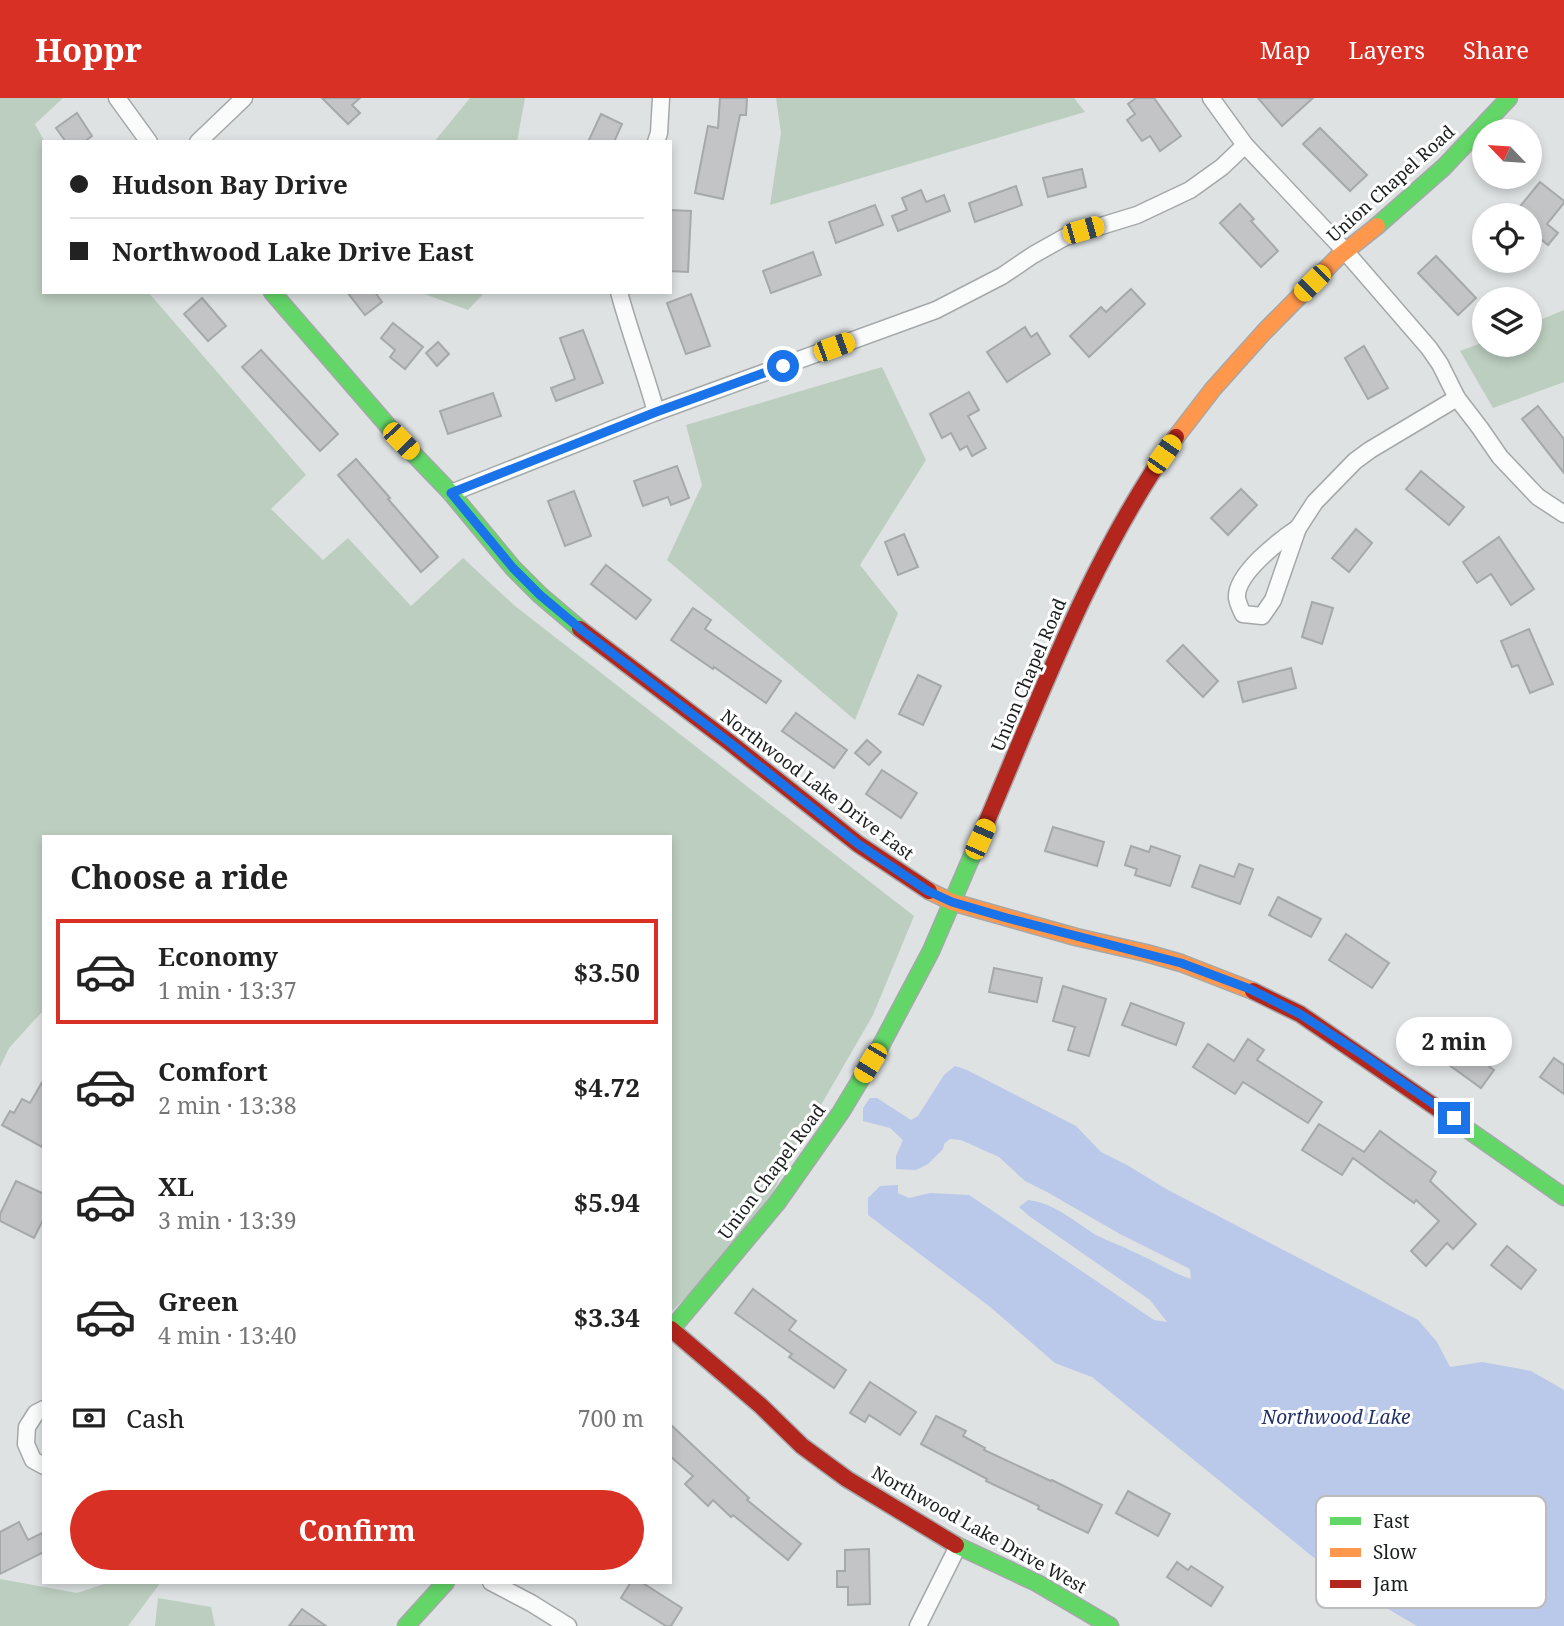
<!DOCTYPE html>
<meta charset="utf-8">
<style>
body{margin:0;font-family:"Noto Serif",serif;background:#f2f2f2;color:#222;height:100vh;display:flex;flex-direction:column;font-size:26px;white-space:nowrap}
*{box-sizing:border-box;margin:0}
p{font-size:23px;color:#767676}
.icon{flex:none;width:38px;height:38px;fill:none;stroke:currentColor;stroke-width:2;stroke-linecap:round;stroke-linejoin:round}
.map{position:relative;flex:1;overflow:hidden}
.sheet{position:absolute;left:42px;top:737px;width:630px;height:749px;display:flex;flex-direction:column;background:#fff;border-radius:0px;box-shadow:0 4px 10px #0003}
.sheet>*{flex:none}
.banner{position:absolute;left:42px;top:42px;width:630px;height:154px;border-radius:0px;box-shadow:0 4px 10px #0003;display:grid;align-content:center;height:154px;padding:0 28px;background:#fff}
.needle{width:46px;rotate:295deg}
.tools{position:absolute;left:1472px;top:21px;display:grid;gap:14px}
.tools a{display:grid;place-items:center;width:70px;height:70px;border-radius:50%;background:#fff;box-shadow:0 4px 10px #0003;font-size:35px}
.end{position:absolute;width:32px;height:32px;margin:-16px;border:9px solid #1a73e8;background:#fff;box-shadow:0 0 0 4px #fff}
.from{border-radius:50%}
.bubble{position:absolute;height:49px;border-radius:24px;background:#fff;box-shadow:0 4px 10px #0003;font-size:23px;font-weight:700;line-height:49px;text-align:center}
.car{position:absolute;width:21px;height:42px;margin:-21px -10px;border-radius:9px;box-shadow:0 0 5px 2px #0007;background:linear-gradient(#f5c518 24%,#345 0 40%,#f5c518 0 76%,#345 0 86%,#f5c518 0)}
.banner b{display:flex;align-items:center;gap:24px;height:66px;font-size:26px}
.banner b+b{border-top:2px solid #e0e0e0}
.banner i{width:18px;height:18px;background:#222}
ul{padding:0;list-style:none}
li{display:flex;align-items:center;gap:21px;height:105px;margin:0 14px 10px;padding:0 14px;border:4px solid transparent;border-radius:0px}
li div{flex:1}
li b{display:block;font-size:26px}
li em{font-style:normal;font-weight:700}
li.current{border-color:#d93025}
li>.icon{width:63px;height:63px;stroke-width:1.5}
h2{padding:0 28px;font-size:32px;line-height:84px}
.pay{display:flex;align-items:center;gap:18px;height:77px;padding:0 28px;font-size:26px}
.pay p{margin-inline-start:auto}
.button{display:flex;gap:14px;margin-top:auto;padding:14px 28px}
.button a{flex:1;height:80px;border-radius:42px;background:#d93025;color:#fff;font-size:28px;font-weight:700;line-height:80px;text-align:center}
header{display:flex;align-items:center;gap:42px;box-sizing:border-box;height:98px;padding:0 35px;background:#d93025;color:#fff}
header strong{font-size:33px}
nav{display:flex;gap:38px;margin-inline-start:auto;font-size:24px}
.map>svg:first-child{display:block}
</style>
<header>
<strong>Hoppr</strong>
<nav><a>Map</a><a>Layers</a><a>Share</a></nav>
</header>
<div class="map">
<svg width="1564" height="1528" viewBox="0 0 1564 1528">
<rect width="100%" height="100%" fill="#dee2e2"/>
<g fill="#bccec0">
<polygon points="0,0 63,0 35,26 45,44 44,194 148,194 306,377 271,411 323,462 348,440 411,508 463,460 515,508 914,818 873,917 784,1071 756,1131 670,1215 670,738 44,738 44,915 41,915 9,950 0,969"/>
<polygon points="470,0 525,0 517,44 434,44"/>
<polygon points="776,0 1074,0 1085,14 770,107 781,35"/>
<polygon points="419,194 485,194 468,212"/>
<polygon points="1564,212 1564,284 1493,310 1460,253 1484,244 1484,247 1530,247 1530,226"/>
<polygon points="882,269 926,362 860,467 898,515 855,622 667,462 702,387 686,327"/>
<polygon points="0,1481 77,1495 110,1484 161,1484 128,1528 0,1528"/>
<polygon points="158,1500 211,1509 215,1528 155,1528"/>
</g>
<path fill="#bac8e9" d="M955,968L967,972L1076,1028L1101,1054L1127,1067L1168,1092L1418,1222L1437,1244L1450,1269L1482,1264L1531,1273L1564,1292V1528H1417L1383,1508L1356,1482L1313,1459L1092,1279L1055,1265L989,1208L868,1117V1100L880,1088L898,1087V1095L909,1100L930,1095L969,1097L1154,1222L1167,1224L1150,1202L1029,1118L1019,1109L1028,1102C1055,1105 1073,1123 1096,1137C1109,1144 1123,1148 1136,1155C1155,1163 1172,1175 1191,1181L1190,1171L1120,1136L1047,1094L1025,1083L999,1059L961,1042L950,1041L944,1046L943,1051L928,1066L916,1072L896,1071V1058L903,1042L890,1030L863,1023V1010L870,1000H877L911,1022L918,1018L944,977Z"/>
<g fill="#c2c4c5" stroke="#a6a9a9" stroke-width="2">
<polygon points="322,0 360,0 352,7 360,15 348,26"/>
<polygon points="720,0 747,0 746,17 740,17 723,101 695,95 708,28 718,30"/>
<polygon points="1136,0 1154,0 1181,38 1160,53 1150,38 1142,43 1127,22 1135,16 1128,6"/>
<polygon points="1258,0 1313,0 1282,28"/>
<polygon points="77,15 92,38 84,44 66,44 56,30"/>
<polygon points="601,16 622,26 614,44 588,44"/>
<polygon points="1320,30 1367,77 1350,93 1303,46"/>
<polygon points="1082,71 1086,89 1048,99 1043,80"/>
<polygon points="1540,84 1564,103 1564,105 1547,126 1558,135 1548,147 1530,132 1530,117 1513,117"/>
<polygon points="1016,88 1022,107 975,124 969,105"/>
<polygon points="921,92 926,104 944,97 950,113 898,133 892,118 907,112 902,100"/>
<polygon points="1240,106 1254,121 1251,123 1278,153 1261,169 1220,125"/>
<polygon points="875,107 883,127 836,145 829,124"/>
<polygon points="670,112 691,113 688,174 670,173"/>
<polygon points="813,154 821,177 771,195 763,173"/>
<polygon points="1436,158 1476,200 1458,217 1418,175"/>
<polygon points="1131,191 1145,206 1089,259 1070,238 1101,209 1106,214"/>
<polygon points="347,194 375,194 382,204 365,217"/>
<polygon points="691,196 710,248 686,256 667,205"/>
<polygon points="202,200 226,228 208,243 184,216"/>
<polygon points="393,225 423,249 405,271 390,259 395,252 381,240"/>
<polygon points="1025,229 1031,239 1037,235 1050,256 1007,284 987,254"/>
<polygon points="583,232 603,285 556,303 551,290 575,281 560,240"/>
<polygon points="438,244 449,256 437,268 426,255"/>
<polygon points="1364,248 1388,290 1368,301 1345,260"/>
<polygon points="261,252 338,336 320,353 242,269"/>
<polygon points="969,294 979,312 968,318 986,350 972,358 967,348 960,352 951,335 942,340 930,316"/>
<polygon points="493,295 501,318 448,336 440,313"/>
<polygon points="1538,308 1564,341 1564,375 1522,321"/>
<polygon points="356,361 390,400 388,401 438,459 421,474 338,377"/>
<polygon points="677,368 689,400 671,407 668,399 643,408 634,383"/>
<polygon points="1421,373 1464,409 1449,427 1406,391"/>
<polygon points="1241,391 1257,407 1228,437 1211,420"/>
<polygon points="574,393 591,438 565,448 548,403"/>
<polygon points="1356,431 1372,445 1349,474 1332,460"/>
<polygon points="904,436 918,469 898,477 885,444"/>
<polygon points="1499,439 1534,491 1511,507 1491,476 1477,485 1463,464"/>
<polygon points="606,467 651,502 636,521 591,486"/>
<polygon points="1312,504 1333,510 1322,546 1302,539"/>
<polygon points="693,510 711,522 705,531 781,583 766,605 714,569 713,571 671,542"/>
<polygon points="1529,531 1553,586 1530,595 1518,567 1512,569 1501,543"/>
<polygon points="1183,547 1218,583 1203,599 1167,563"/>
<polygon points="1291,570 1296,590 1243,604 1238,584"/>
<polygon points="918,577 941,588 923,627 899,616"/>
<polygon points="796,615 847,652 834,670 782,633"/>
<polygon points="867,642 881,654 869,667 855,655"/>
<polygon points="882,672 917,695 901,720 866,696"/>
<polygon points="1053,729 1104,744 1097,768 1045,753"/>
<polygon points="1131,748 1149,754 1151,748 1180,758 1170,788 1135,777 1137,771 1125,767"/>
<polygon points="1239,766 1253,771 1240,806 1192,789 1200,767 1234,779"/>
<polygon points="1278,799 1321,821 1311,839 1269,817"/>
<polygon points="1346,836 1389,865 1372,890 1329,862"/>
<polygon points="994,870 1042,880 1037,904 989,894"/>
<polygon points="1063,888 1106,901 1089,958 1068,952 1075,929 1053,923"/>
<polygon points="1131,905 1184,925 1176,947 1122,927"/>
<polygon points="1248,941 1264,952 1257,962 1322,1004 1308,1025 1243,984 1235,996 1193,969 1208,946 1234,963"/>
<polygon points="1458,946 1494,972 1481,990 1445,964"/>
<polygon points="1554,960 1564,967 1564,996 1540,979"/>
<polygon points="44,981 44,1050 2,1027 10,1013 14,1015 22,1001 30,1005"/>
<polygon points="1319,1026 1364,1054 1380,1033 1436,1074 1430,1083 1476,1126 1453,1151 1447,1145 1426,1168 1411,1153 1439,1123 1416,1102 1414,1105 1353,1060 1342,1077 1302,1052"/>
<polygon points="16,1083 44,1096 44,1120 34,1140 0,1123 0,1116"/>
<polygon points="1507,1148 1536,1172 1521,1191 1491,1167"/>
<polygon points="753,1191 796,1223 789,1232 846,1272 834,1290 789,1259 792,1256 735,1215"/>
<polygon points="870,1284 916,1314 900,1337 869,1317 865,1324 850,1315"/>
<polygon points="936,1318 966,1333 963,1338 985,1350 984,1352 1051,1383 1052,1382 1102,1407 1088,1435 1038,1411 1039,1408 986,1383 987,1381 921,1346"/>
<polygon points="670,1326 749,1400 747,1402 801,1446 788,1462 733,1417 731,1419 713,1402 708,1408 685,1386 693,1378 670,1358"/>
<polygon points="1128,1393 1170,1416 1158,1438 1116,1415"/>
<polygon points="19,1424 28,1442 44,1434 44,1454 0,1476 0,1434"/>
<polygon points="869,1451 870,1506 848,1507 848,1489 837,1489 837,1473 845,1473 845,1452"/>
<polygon points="1177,1464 1188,1472 1191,1468 1223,1489 1211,1508 1167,1479"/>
<polygon points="631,1484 641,1484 682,1510 671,1528 666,1528 621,1500"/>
<polygon points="302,1511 326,1528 289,1528"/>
</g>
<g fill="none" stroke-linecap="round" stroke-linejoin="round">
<g stroke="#a5a8a9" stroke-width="19">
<g id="street">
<polyline points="117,0 149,44"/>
<polyline points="1211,0 1245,47 1345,153 1429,250 1440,266 1457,300 1480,330 1500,359 1538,399 1564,416"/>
<polyline points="198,44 244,0"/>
<polyline points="656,44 659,35 661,0"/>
<path d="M619,194C630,235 645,274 656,314"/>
<polyline points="451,395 656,314 936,212 1002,178 1033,157 1065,139 1137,117 1190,92 1222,69 1245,47"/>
<path d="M1298,430L1273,502L1262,518L1243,516C1241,512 1238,505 1237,500C1235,476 1280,442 1298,430Z"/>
<polyline points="1298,430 1315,404 1355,363 1370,352 1457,300"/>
<polyline points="44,1311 36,1315 27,1329 26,1346 33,1362 44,1368"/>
<polyline points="491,1484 531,1505 568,1528"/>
<polyline points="918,1528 958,1448"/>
</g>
</g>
<g stroke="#a5a8a9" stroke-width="19">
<g id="fast">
<polyline points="1377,128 1444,69 1509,0"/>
<polyline points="272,194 401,343 451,395 513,470 540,497 580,531"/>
<polyline points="1444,1015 1564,1099"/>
<polyline points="670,1233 777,1105 841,1014 879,951 931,853 984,730"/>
<polyline points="956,1447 1037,1485 1110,1528"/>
<polyline points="406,1528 446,1484"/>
</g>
</g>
<g stroke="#a5a8a9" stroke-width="19">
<g id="slow">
<polyline points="1176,339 1213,291 1264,234 1337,160 1377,128"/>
<polyline points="929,793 952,804 1076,839 1146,855 1181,865 1253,893"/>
</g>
</g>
<g stroke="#a5a8a9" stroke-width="19">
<g id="jam">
<polyline points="580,531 729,644 858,746 929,793"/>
<path d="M984,730C1041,597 1091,459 1176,339"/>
<polyline points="1253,893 1300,916 1444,1015"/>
<polyline points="671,1231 761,1308 802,1348 847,1381 956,1447"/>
</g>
</g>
<use href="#street" stroke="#fafbfb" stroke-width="16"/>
<use href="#fast" stroke="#63d668" stroke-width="16"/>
<use href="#slow" stroke="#ff974d" stroke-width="16"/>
<use href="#jam" stroke="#b3261e" stroke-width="16"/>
</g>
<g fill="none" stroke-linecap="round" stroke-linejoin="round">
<polyline stroke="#1a73e8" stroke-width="9" points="783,268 656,314 451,395 513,470 540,497 583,533 729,644 858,746 928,793 952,804 1007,820 1181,865 1250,891 1300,916 1363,957 1454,1020"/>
</g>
<g text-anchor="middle" stroke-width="6" stroke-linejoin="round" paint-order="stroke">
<g font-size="18" fill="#1b1e1e" stroke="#fff">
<text transform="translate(1391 86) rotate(-42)" y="6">Union Chapel Road</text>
<text transform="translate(1029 577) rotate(-67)" y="6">Union Chapel Road</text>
<text transform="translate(817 687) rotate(37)" y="6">Northwood Lake Drive East</text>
<text transform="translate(772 1074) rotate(-53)" y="6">Union Chapel Road</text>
<text transform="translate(979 1432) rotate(29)" y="6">Northwood Lake Drive West</text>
</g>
<g font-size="19" font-style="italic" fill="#21316a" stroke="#fff">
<text x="1336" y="1326">Northwood Lake</text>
</g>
</g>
<rect x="1316" y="1398" width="230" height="112" rx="10" fill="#fff" stroke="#bbbcbc" stroke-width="2"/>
<rect x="1330" y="1419" width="31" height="8" fill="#63d668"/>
<rect x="1330" y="1450" width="31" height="9" fill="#ff974d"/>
<rect x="1330" y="1482" width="31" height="8" fill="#b3261e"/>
<g font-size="19" fill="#1b1e1e">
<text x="1373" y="1430">Fast</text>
<text x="1373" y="1461">Slow</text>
<text x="1373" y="1493">Jam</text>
</g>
</svg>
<div class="tools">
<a><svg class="needle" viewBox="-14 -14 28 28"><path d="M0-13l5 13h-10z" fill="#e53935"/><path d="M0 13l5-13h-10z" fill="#767676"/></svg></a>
<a><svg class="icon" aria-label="locate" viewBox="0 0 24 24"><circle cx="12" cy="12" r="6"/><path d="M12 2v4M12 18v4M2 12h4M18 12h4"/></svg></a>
<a><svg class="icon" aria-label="layers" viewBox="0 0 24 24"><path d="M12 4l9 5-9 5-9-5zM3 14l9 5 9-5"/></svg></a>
</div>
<i class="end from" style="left:783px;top:268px"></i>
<i class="end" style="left:1454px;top:1020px"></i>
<div class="bubble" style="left:1396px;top:919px;width:116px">2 min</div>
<i class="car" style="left:1083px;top:132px;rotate:74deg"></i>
<i class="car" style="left:1312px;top:185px;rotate:225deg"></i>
<i class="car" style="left:834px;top:249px;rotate:70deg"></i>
<i class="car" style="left:401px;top:343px;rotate:136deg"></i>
<i class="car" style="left:1164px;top:356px;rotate:35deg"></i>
<i class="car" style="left:980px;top:741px;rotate:24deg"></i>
<i class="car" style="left:870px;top:965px;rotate:211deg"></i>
<div class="banner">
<b><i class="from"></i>Hudson Bay Drive</b>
<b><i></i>Northwood Lake Drive East</b>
</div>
<section class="sheet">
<h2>Choose a ride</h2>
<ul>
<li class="current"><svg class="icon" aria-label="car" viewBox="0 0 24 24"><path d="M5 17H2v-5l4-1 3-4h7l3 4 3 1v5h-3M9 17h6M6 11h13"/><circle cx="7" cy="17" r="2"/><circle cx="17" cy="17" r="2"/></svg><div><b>Economy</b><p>1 min · 13:37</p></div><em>$3.50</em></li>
<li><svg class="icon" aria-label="car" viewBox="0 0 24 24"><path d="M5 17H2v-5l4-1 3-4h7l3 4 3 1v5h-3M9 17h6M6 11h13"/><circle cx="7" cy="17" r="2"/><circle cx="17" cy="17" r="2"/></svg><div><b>Comfort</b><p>2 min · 13:38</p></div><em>$4.72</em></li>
<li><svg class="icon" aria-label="car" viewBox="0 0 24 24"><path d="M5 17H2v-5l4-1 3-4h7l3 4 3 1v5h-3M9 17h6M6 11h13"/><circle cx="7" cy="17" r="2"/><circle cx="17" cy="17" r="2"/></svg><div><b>XL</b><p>3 min · 13:39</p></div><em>$5.94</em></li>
<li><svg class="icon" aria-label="car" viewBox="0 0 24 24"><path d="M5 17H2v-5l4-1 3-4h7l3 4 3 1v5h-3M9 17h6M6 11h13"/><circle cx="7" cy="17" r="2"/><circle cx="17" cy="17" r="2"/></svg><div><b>Green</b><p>4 min · 13:40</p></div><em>$3.34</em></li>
</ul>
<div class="pay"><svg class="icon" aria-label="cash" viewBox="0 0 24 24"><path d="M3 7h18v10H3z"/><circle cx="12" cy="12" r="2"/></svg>Cash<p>700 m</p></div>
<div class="button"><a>Confirm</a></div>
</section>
</div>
